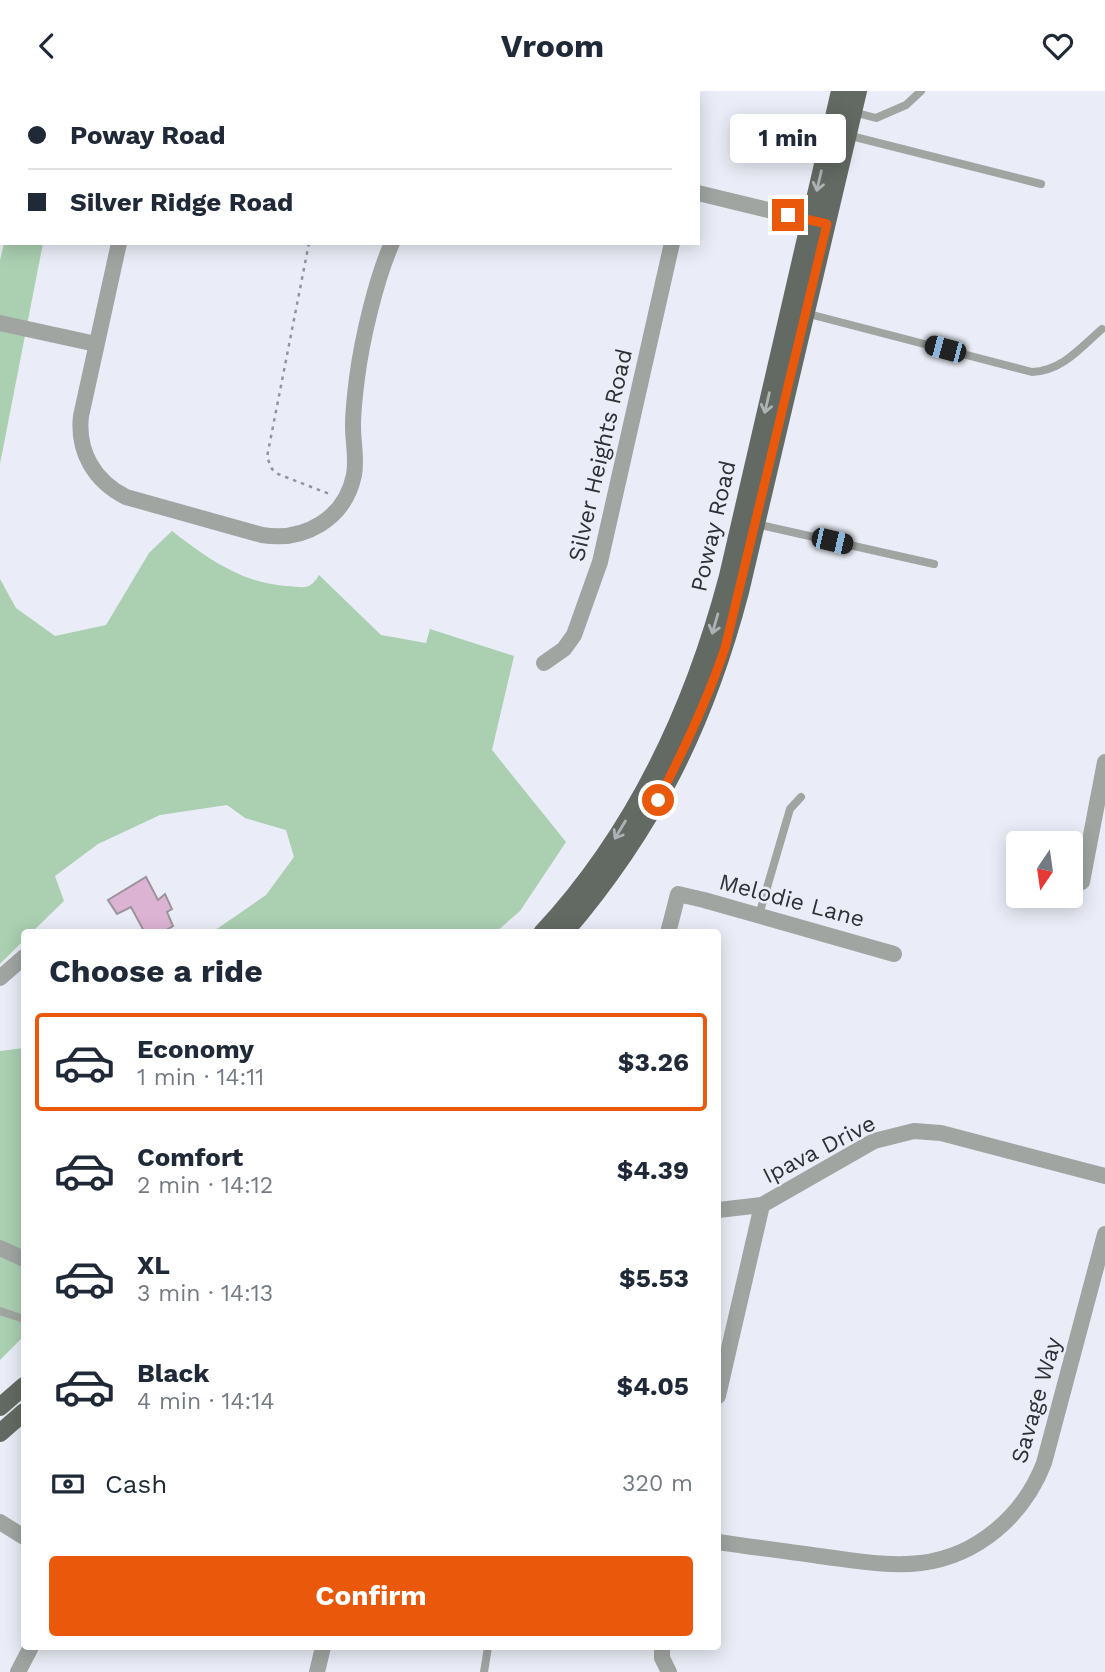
<!DOCTYPE html>
<meta charset="utf-8">
<style>
body{margin:0;font-family:"Work Sans",sans-serif;background:#f6f6f7;color:#1f2937;height:100vh;display:flex;flex-direction:column;font-size:26px;white-space:nowrap}
*{box-sizing:border-box;margin:0}
p{font-size:23px;color:#747a83}
.icon{flex:none;width:38px;height:38px;fill:none;stroke:currentColor;stroke-width:2;stroke-linecap:round;stroke-linejoin:round}
.map{position:relative;flex:1;overflow:hidden}
.details{position:absolute;left:21px;top:838px;width:700px;height:721px;display:flex;flex-direction:column;background:#fff;border-radius:7px;box-shadow:0 4px 18px #0003}
.details>*{flex:none}
.top-card{position:absolute;left:0px;top:0px;width:700px;height:154px;box-shadow:0 4px 18px #0003;display:grid;align-content:center;height:154px;padding:0 28px;background:#fff}
.needle{width:46px;rotate:193deg}
.tools{position:absolute;left:1006px;top:740px;display:grid;gap:14px}
.tools a{display:grid;place-items:center;width:77px;height:77px;border-radius:7px;background:#fff;box-shadow:0 4px 18px #0003;font-size:35px}
.end{position:absolute;width:32px;height:32px;margin:-16px;border:9px solid #ea580c;background:#fff;box-shadow:0 0 0 4px #fff}
.from{border-radius:50%}
.bubble{position:absolute;height:49px;border-radius:7px;background:#fff;box-shadow:0 4px 18px #0003;font-size:23px;font-weight:700;line-height:49px;text-align:center}
.car{position:absolute;width:21px;height:42px;margin:-21px -10px;border-radius:9px;box-shadow:0 0 5px 2px #0007;background:linear-gradient(#222 24%,#8ab4d8 0 40%,#222 0 76%,#8ab4d8 0 86%,#222 0)}
.top-card b{display:flex;align-items:center;gap:24px;height:66px;font-size:26px}
.top-card b+b{border-top:2px solid #e0e1e3}
.top-card i{width:18px;height:18px;background:#1f2937}
ul{padding:0;list-style:none}
li{display:flex;align-items:center;gap:21px;height:98px;margin:0 14px 10px;padding:0 14px;border:4px solid transparent;border-radius:7px}
li div{flex:1}
li b{display:block;font-size:26px}
li em{font-style:normal;font-weight:700}
li.on{border-color:#ea580c}
li>.icon{width:63px;height:63px;stroke-width:1.5}
h2{padding:0 28px;font-size:32px;line-height:84px}
.pay{display:flex;align-items:center;gap:18px;height:77px;padding:0 28px;font-size:26px}
.pay p{margin-inline-start:auto}
.primary-button{display:flex;gap:14px;margin-top:auto;padding:14px 28px}
.primary-button a{flex:1;height:80px;border-radius:7px;background:#ea580c;color:#fff;font-size:28px;font-weight:700;line-height:80px;text-align:center}
header{display:flex;justify-content:space-between;align-items:center;height:91px;padding:0 28px;background:#fff;font-size:32px;font-weight:700}
.map>svg:first-child{display:block}
</style>
<header><svg class="icon" aria-label="back" viewBox="0 0 24 24"><path d="M15 5l-7 7 7 7"/></svg>Vroom<svg class="icon" aria-label="heart" viewBox="0 0 24 24"><path d="M12 20l-8-8c-3-5 5-10 8-4 3-6 11-1 8 4z"/></svg></header>
<div class="map">
<svg width="1105" height="1581" viewBox="0 0 1105 1581">
<rect width="100%" height="100%" fill="#eaedf7"/>
<g fill="#aacfb1">
<polygon points="4,152 43,152 0,373 0,169"/>
<path d="M172,440C207,467 241,492 287,495C303,496 310,500 319,484L381,544L426,552L430,538L514,565L492,659L566,751L520,820L495,842H211L266,804L294,766L286,739L245,727L227,714L160,724L98,753L55,785L64,810L31,842H24V849L0,873V488L16,517L55,545L106,534L149,462Z"/>
<polygon points="24,957 24,1245 0,1269 0,960"/>
</g>
<polygon fill="#ddb3d4" stroke="#9c939a" stroke-width="2" points="146,786 158,809 165,803 172,818 167,821 173,835 161,842 145,842 131,816 117,823 108,809"/>
<g fill="none" stroke-linecap="round" stroke-linejoin="round">
<polyline stroke="#92959b" stroke-width="2.5" stroke-dasharray="3.5 5" stroke-linecap="butt" points="309,152 267,366 272,378 278,383 332,404"/>
<g stroke="#a1a5a2" stroke-width="8">
<polyline points="853,21 876,27 906,14 921,0"/>
<polyline points="847,44 1041,93"/>
<path d="M805,222L1032,281C1062,280 1080,257 1102,238"/>
<polyline points="756,433 934,473"/>
<polyline points="759,824 790,718 801,706"/>
<polyline points="0,1220 24,1228"/>
<polyline points="484,1581 488,1556"/>
</g>
<g stroke="#a1a5a2" stroke-width="16">
<polyline points="698,102 810,129"/>
<path d="M119,152L81,325C77,360 94,390 126,406L262,444C304,451 345,428 354,384C357,368 353,351 353,335C353,319 355,303 357,287C362,248 376,188 392,152"/>
<polyline points="0,232 96,253"/>
<polyline points="544,572 564,558 574,544 600,471 672,152"/>
<polyline points="1082,791 1105,671"/>
<polyline points="668,842 678,803 704,809 894,863"/>
<polyline points="0,887 24,866"/>
<polyline points="718,1119 762,1114 874,1050 914,1040 941,1042 1105,1085"/>
<polyline points="0,1157 24,1168"/>
<polyline points="718,1305 762,1114"/>
<polyline points="0,1431 24,1446"/>
<path d="M718,1451C751,1456 785,1460 819,1465C853,1469 887,1476 921,1472C978,1465 1024,1424 1044,1372L1105,1143"/>
<polyline points="662,1556 662,1567 669,1581"/>
<polyline points="18,1581 31,1556"/>
<polyline points="317,1581 323,1556"/>
</g>
<g stroke="#636963" stroke-width="18">
<path d="M542,842C636,741 693,618 728,485L840,0"/>
<path d="M564,842C653,738 705,634 740,501L858,0"/>
<polyline points="0,1316 24,1295"/>
<polyline points="0,1342 24,1321"/>
</g>
</g>
<defs><path id="oneway-shaft" d="M-6 0H5M1.5-3L5.5 0L1.5 3" fill="none" stroke-width="1.6" stroke-linecap="round" stroke-linejoin="round" transform="scale(1.75)"/></defs>
<g stroke="#adb2b4">
<use href="#oneway-shaft" transform="translate(819 90) rotate(103)"/>
<use href="#oneway-shaft" transform="translate(767 312) rotate(103)"/>
<use href="#oneway-shaft" transform="translate(715 533) rotate(106)"/>
<use href="#oneway-shaft" transform="translate(620 739) rotate(121)"/>
</g>
<g fill="none" stroke-linecap="round" stroke-linejoin="round">
<path stroke="#ea580c" stroke-width="9" d="M658,709C684,659 707,610 725,557L827,133L788,124"/>
</g>
<g text-anchor="middle" stroke-width="5" stroke-linejoin="round" paint-order="stroke">
<g font-size="23" fill="#2e3033" stroke="#eaedf7">
<text transform="translate(600 364) rotate(-77)" y="8">Silver Heights Road</text>
<text transform="translate(713 435) rotate(-77)" y="8">Poway Road</text>
<text transform="translate(792 809) rotate(15)" y="8">Melodie Lane</text>
<text transform="translate(819 1058) rotate(-27)" y="8">Ipava Drive</text>
<text transform="translate(1036 1309) rotate(-74)" y="8">Savage Way</text>
</g>
</g>
</svg>
<div class="tools">
<a><svg class="needle" viewBox="-14 -14 28 28"><path d="M0-13l5 13h-10z" fill="#e53935"/><path d="M0 13l5-13h-10z" fill="#747a83"/></svg></a>
</div>
<i class="end from" style="left:658px;top:709px"></i>
<i class="end" style="left:788px;top:124px"></i>
<div class="bubble" style="left:730px;top:23px;width:116px">1 min</div>
<i class="car" style="left:945px;top:258px;rotate:285deg"></i>
<i class="car" style="left:832px;top:450px;rotate:103deg"></i>
<div class="top-card">
<b><i class="from"></i>Poway Road</b>
<b><i></i>Silver Ridge Road</b>
</div>
<section class="details">
<h2>Choose a ride</h2>
<ul>
<li class="on"><svg class="icon" aria-label="car" viewBox="0 0 24 24"><path d="M5 17H2v-5l4-1 3-4h7l3 4 3 1v5h-3M9 17h6M6 11h13"/><circle cx="7" cy="17" r="2"/><circle cx="17" cy="17" r="2"/></svg><div><b>Economy</b><p>1 min · 14:11</p></div><em>$3.26</em></li>
<li><svg class="icon" aria-label="car" viewBox="0 0 24 24"><path d="M5 17H2v-5l4-1 3-4h7l3 4 3 1v5h-3M9 17h6M6 11h13"/><circle cx="7" cy="17" r="2"/><circle cx="17" cy="17" r="2"/></svg><div><b>Comfort</b><p>2 min · 14:12</p></div><em>$4.39</em></li>
<li><svg class="icon" aria-label="car" viewBox="0 0 24 24"><path d="M5 17H2v-5l4-1 3-4h7l3 4 3 1v5h-3M9 17h6M6 11h13"/><circle cx="7" cy="17" r="2"/><circle cx="17" cy="17" r="2"/></svg><div><b>XL</b><p>3 min · 14:13</p></div><em>$5.53</em></li>
<li><svg class="icon" aria-label="car" viewBox="0 0 24 24"><path d="M5 17H2v-5l4-1 3-4h7l3 4 3 1v5h-3M9 17h6M6 11h13"/><circle cx="7" cy="17" r="2"/><circle cx="17" cy="17" r="2"/></svg><div><b>Black</b><p>4 min · 14:14</p></div><em>$4.05</em></li>
</ul>
<div class="pay"><svg class="icon" aria-label="cash" viewBox="0 0 24 24"><path d="M3 7h18v10H3z"/><circle cx="12" cy="12" r="2"/></svg>Cash<p>320 m</p></div>
<div class="primary-button"><a>Confirm</a></div>
</section>
</div>
